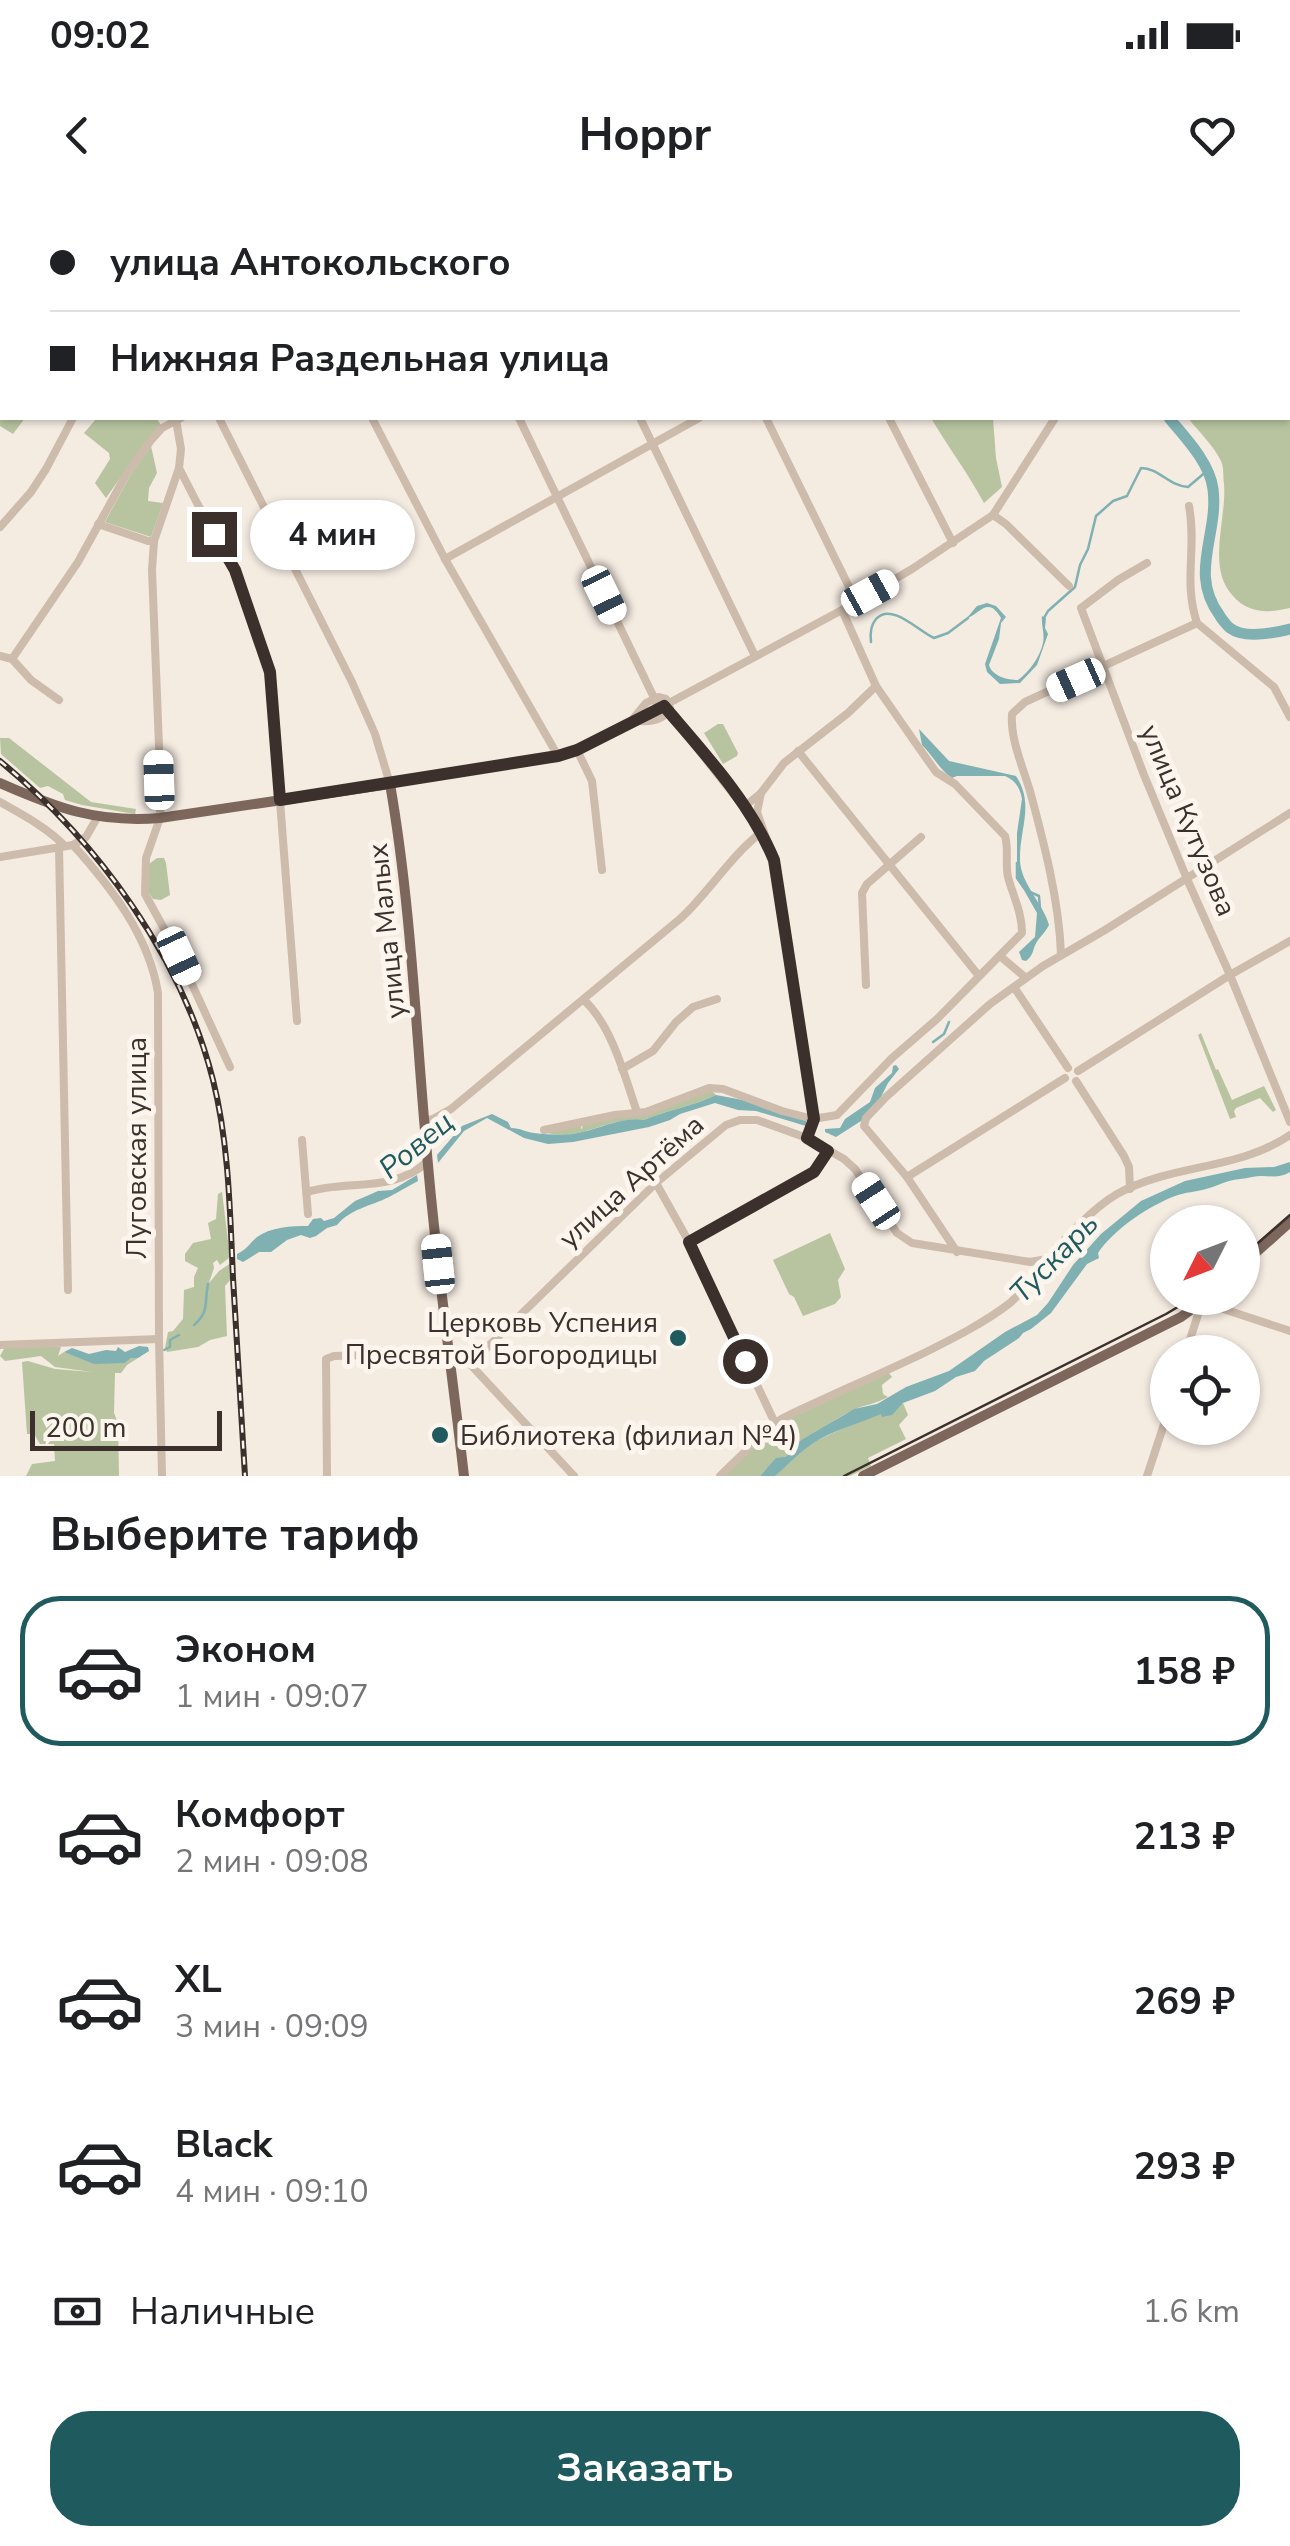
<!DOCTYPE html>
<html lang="ru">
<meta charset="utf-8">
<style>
body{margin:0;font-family:"Nunito Sans",sans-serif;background:#f2f2f2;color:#202124;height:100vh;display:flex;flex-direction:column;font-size:38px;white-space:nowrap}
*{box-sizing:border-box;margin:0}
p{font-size:32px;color:#757577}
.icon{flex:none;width:55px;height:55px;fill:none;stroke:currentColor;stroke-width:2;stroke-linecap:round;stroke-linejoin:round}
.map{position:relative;height:1276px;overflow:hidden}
.panel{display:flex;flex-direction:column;background:#fff;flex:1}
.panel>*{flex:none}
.hud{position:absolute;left:0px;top:0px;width:1290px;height:220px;box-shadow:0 2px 8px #0004;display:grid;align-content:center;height:220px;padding:0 50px;background:#fff}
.needle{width:65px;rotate:228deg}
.controls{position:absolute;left:1150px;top:1005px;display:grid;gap:20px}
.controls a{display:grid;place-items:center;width:110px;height:110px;border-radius:50%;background:#fff;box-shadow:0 2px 8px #0004;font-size:50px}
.scale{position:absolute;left:30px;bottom:25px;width:192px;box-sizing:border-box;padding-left:10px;border:5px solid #3b302b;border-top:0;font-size:28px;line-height:35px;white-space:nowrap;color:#3b302b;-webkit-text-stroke:8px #fbf5ee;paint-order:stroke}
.end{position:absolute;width:45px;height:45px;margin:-22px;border:12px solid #3b302b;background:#fff;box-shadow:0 0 0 5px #fff}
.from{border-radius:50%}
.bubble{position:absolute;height:70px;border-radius:35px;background:#fff;box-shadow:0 2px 8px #0004;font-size:32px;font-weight:700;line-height:70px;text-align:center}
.car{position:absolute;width:30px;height:60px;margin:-30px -15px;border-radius:12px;box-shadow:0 0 8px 2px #0007;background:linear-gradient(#fff 24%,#345 0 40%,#fff 0 76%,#345 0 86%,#fff 0)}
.hud b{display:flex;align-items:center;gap:35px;height:95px;font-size:38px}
.hud b+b{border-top:2px solid #e0e0e0}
.hud i{width:25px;height:25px;background:#202124}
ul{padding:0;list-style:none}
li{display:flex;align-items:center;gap:30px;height:150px;margin:0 20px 15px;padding:0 30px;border:5px solid transparent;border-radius:40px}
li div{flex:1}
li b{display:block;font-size:38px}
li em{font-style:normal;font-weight:700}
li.selected{border-color:#1f5a5e}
li>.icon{width:90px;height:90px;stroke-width:1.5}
h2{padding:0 50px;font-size:45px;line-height:120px}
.pay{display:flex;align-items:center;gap:25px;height:110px;padding:0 50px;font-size:38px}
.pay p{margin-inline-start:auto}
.action{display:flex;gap:20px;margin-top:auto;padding:20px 50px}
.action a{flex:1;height:115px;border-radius:40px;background:#1f5a5e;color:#fff;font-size:40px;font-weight:700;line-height:115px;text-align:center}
.status{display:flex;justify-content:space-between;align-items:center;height:70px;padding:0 50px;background:#fff;direction:ltr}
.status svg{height:28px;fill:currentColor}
header{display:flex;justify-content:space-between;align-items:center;height:130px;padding:0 50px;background:#fff;font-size:45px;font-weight:700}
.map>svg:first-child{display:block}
</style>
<div class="status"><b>09:02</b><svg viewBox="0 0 49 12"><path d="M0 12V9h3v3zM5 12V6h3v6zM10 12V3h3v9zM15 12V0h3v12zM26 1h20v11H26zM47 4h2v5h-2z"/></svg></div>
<header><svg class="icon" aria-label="back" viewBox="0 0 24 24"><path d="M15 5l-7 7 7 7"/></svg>Hoppr<svg class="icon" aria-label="heart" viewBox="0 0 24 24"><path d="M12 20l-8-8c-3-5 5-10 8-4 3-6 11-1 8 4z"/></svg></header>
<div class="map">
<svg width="1290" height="1276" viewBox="0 0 1290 1276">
<rect width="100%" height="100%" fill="#f4ebe1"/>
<g fill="#b8c4a0">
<polygon points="0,0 33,0 35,2 2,2 2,218 25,218 13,234 0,226"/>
<path d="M1290,93V408C1268,413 1249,414 1233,396C1206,367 1227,319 1224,284C1223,277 1224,267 1221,261C1214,246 1198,231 1188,218H1288V94Z"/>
<polygon points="97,218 156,218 161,225 144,244 106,298 95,283 110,259 109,253 84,233"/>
<path d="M931,218H993L996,258L1002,287L984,303C968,273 948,247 931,218Z"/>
<polygon points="151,246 157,273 149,288 148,301 163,303 151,337 105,322 131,274"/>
<polygon points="718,524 723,524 738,553 737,556 723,564 704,533"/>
<polygon points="0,538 9,538 91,602 136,609 135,614 82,605 65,600 63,594 48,586 40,588 1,554"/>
<polygon points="157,658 164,658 166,663 170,695 161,700 153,699 149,693 149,664"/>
<polygon points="1201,833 1216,870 1218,869 1232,900 1264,886 1276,910 1273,912 1260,898 1236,908 1234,911 1236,917 1230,919 1198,835"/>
<path d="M712,891L716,895C694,906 667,910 644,920C611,915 580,942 547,933L580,924L582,930L583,923L616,917Z"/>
<polygon points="222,992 230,1057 220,1065 217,1060 213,1063 214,1068 209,1083 219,1071 231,1063 231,1079 225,1086 227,1136 210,1140 198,1147 167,1152 165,1148 168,1132 173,1131 183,1119 184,1090 194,1087 194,1077 198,1068 185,1061 185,1054 193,1043 211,1039 208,1023 216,1019 218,994"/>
<polygon points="830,1033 845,1069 838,1080 841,1097 835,1104 803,1116 794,1097 789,1094 773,1060"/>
<polygon points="5,1147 61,1147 58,1156 64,1152 83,1159 125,1163 131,1158 138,1158 127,1165 121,1173 115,1173 114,1213 118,1223 119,1276 26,1276 32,1264 55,1261 54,1244 40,1244 34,1234 27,1234 22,1162 28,1161 55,1169 92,1172 55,1167 41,1156 5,1161 0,1156"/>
<path d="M889,1173L892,1177L882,1185L883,1194L888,1197C876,1204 863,1205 851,1211C826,1223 808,1242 785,1257C775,1263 767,1267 760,1276H725L771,1231L791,1218Z"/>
<polygon points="903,1203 908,1215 899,1225 906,1239 868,1258 871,1266 850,1276 775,1276 805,1248 818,1240 863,1219 895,1209"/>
</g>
<g fill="#7fb0b2">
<path d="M987,403L996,406L1006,417L1001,423L999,439L989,465C992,476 1007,480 1018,480C1029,472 1040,457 1043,443C1045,434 1041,425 1042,416L1046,418L1045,428L1048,434L1037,465L1020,483L1000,484L987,472L985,464L1001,418C988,396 981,413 966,419L977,406Z"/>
<path d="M919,529L949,561L1016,576C1035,605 1019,629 1020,661C1021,684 1044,705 1049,725C1045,732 1043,734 1038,740C1032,748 1035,754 1026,761L1022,760L1019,752L1035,737L1037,713L1017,678V633L1022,599C1020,588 1016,581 1005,576H957L952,578C941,571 932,555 922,545Z"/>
<polygon points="896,865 899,869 888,883 878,903 861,921 836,937 825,932 825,929 840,928 845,919 870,902 875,888 892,873 893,866"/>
<path d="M716,895L748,901L806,920V926L756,911L738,910L715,903L680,914L670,920L649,927L573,942L548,944L524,938L487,918L464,931L438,963L437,955L462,926L492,914L508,922L511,928C521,928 525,932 534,933C550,935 567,936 582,932C602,928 623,916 644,920C667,910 694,906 716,895Z"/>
<path d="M1290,962V972C1278,980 1266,974 1252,977C1244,979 1236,979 1229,981C1222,983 1214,987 1206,989C1196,992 1185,992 1175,996C1149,1006 1114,1029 1098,1053L1099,1058L1087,1064L1051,1113L1031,1129L1023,1133L1019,1138L984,1161L975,1171L956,1177L935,1191L903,1203L892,1215L882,1217L881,1214C858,1224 833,1230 812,1244C798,1253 785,1268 775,1276H760L776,1258L785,1257L792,1252L793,1245L854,1209L877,1204L906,1187L949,1171L1005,1132L1037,1115L1048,1103L1073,1065L1101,1034L1141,1001L1185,981L1245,968L1274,967Z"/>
<path d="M417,975L418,981C408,986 399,992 389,997C371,1006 350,1009 337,1025L327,1028L316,1036L310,1038L301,1035L287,1040L271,1052H259L243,1062L237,1059V1054C247,1049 249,1044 257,1037C271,1027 291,1026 308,1026L313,1019L321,1018L324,1021L334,1018L355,1001L369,995L378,991L392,990Z"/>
<polygon points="139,1146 148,1147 149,1151 138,1158 131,1158 125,1163 94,1164 64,1152 72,1148 89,1154 106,1150 116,1151 118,1147 125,1152"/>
</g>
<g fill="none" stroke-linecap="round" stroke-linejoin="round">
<g stroke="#7fb0b2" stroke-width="2.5">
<path d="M1044,418L1048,411L1075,387L1080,365L1088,349L1096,316L1113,301L1127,296L1141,268C1159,268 1169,286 1188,287L1208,270"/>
<path d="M871,442C870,434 870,426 876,419C892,402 918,431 934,438L948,433L968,418"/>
<polyline points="1017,663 1017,678 1024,688"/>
<polyline points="1030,692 1039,696 1040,709"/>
<polyline points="933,842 944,834 949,822"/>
<path d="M194,1125C210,1111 204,1103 208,1084"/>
<polyline points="164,1150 170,1147 170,1140 179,1135"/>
</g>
<g stroke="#7fb0b2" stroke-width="11">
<polyline points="1288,83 1290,82"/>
<path d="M1169,218C1185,237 1210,263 1213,289C1219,335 1188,373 1220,416C1221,418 1228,427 1230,428C1244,439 1274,433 1290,429"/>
</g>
<g stroke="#cdbbac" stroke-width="8">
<polyline points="105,0 106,2"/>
<polyline points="264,0 266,2"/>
<polyline points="413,0 414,2"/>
<polyline points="534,0 535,2"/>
<polyline points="660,0 662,2"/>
<polyline points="780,0 782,2"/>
<polyline points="1080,0 1085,2"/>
<polyline points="627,2 631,0"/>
<polyline points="1173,2 1175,0"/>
<polyline points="219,218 352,482 375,534 390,584 544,559 570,553 669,503 842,410 912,369 993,315 1055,218"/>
<polyline points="372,218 445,359 558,556"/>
<polyline points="519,218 659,508"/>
<polyline points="640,218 755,456"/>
<polyline points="766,218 856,401"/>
<polyline points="889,218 953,343"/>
<polyline points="176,220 181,249 179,268 197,303 235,370 270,472 297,821"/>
<polyline points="179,268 154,341 152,370 161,596 160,618 146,658 145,694 179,756 230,867"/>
<path d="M1189,306C1197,348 1183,381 1197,423L1274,487L1290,517"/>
<polyline points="993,315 1006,324 1069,386"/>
<polyline points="98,324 148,341 154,341"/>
<polyline points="0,327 31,292 46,269 73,218"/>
<polyline points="445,359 699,218"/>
<polyline points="1147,363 1118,380 1081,408 1144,575 1187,679 1230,775 1290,922"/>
<polyline points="0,456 12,459 31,480 59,500"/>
<polyline points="12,459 78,362 127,273 152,239 162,228 181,218"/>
<polyline points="664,506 757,624"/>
<path d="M632,520L646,503L658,497L666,499L670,508C664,520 651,522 639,521"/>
<polyline points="577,550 592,581 602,670"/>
<polyline points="798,551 979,776"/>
<polyline points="761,593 757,612 774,660 813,919 807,938"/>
<path d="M0,602C23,615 46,627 65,646"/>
<polyline points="745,606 761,593 784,563 848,513 876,486"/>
<path d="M73,645C111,687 149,736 158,793L159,1139L162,1276"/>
<polyline points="59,647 68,1090"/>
<polyline points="0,657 73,645 86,637 97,618"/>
<path d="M1061,754C1059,700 1044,643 1030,591C1023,567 1010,539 1012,514L1025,502L1197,423"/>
<polyline points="1000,756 1026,778"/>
<polyline points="866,785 862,693 867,684 921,637"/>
<polyline points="1014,787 1068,868"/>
<path d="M584,800C612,826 625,877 637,912"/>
<polyline points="622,869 653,851 676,822 693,807 717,799"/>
<polyline points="1078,871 1230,775 1290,741"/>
<polyline points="1076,881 1124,956 1129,967 1130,989"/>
<path d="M425,921L433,919L451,909L681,718C710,691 731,655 763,631"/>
<path d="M544,930L615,915L646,912L709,888L723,889L782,911L813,919L837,915L892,858L937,819L1022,733C1022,712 1013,696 1008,677C1005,663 1009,649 1005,636L955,584L936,572L919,548L876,486L842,410"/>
<polyline points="302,940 308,1014"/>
<polyline points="907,977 1065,878"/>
<polyline points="656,983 689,1042 775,1223"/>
<path d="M307,992C348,979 393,994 428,961"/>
<polyline points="689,1042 813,972 828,951"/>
<polyline points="957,1052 907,977 864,926 866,918 886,897 990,804 1043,766 1105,730 1290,613"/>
<polyline points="0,1145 159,1139"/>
<polyline points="1186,1152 1202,1102 1290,1131"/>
<polyline points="470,1164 656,983 726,925 740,920 757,920 807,938 844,959 855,969 897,1033 912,1043 1030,1062 1047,1059"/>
<polyline points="470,1164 574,1276"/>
<polyline points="327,1276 326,1159 334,1156 448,1153"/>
<path d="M720,1276L775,1223L785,1217C831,1195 878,1175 924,1153C954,1138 984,1123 1010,1103C1024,1091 1034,1076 1045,1062C1063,1040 1093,1008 1117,994C1173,963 1237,971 1290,935"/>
<polyline points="1147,1276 1168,1212"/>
</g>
<g stroke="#7d675c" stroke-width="10">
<path d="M0,583C57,608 96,623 160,618L390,584C412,710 416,838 428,965C437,1069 452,1172 464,1276"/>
<polyline points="1242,1065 1290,1022"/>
<polyline points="863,1276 1181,1117 1207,1098"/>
</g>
<g stroke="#3b302b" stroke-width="2.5">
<polyline points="1242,1057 1290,1015"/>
<polyline points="844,1276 1166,1114 1193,1098"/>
</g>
<g stroke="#3b302b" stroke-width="6">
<path id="rail" d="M0,561C97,641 182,757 213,880C229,944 230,1012 233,1078C237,1144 241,1210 245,1276"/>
</g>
<use href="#rail" stroke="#fbf5ee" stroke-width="2.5" stroke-dasharray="8" stroke-linecap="butt"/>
</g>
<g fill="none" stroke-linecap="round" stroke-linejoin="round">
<path stroke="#3b302b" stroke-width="12" d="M214,334L235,370L270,472L280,600L558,556L577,550L664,506C704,553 750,602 774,660L814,919L807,938L828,951L814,972L689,1042L745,1161"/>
</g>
<g fill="#1f5a5e" stroke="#fbf5ee" stroke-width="4">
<circle cx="678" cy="1138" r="10"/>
<circle cx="440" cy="1235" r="10"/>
</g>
<g text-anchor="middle" stroke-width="10" stroke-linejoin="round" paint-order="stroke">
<g font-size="28" fill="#3b302b" stroke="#fbf5ee">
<text transform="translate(1189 620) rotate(67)" y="10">улица Кутузова</text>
<text transform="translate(386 731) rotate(-96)" y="10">улица Малых</text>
<text transform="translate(136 948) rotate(-90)" y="10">Луговская улица</text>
<text transform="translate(631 981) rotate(-42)" y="10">улица Артёма</text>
</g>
<g font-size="28" fill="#3b302b" stroke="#fbf5ee" text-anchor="end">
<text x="658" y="1132">Церковь Успения<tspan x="658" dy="32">Пресвятой Богородицы</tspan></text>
<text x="460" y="1245" text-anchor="start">Библиотека (филиал №4)</text>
</g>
<g font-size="30" font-style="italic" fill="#1f5a5e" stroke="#fbf5ee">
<text transform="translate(416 945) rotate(-40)" y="10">Ровец</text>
<text transform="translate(1054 1058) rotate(-46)" y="10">Тускарь</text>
</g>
</g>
</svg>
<div class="controls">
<a><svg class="needle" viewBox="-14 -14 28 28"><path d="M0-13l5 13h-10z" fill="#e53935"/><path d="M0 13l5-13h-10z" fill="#757577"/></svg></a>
<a><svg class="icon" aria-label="locate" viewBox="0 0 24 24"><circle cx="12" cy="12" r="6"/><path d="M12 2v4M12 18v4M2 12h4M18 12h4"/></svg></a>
</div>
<div class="scale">200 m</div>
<i class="end from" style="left:745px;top:1161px"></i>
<i class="end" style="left:214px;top:334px"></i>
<div class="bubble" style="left:250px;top:300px;width:165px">4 мин</div>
<i class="car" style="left:870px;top:393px;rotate:61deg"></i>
<i class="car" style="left:604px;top:395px;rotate:154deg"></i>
<i class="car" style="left:1076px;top:480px;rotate:246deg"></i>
<i class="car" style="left:159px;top:580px;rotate:358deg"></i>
<i class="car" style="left:179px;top:756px;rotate:155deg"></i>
<i class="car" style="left:876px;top:1001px;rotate:327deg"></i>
<i class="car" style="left:438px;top:1064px;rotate:354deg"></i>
<div class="hud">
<b><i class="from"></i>улица Антокольского</b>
<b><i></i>Нижняя Раздельная улица</b>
</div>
</div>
<section class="panel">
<h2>Выберите тариф</h2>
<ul>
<li class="selected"><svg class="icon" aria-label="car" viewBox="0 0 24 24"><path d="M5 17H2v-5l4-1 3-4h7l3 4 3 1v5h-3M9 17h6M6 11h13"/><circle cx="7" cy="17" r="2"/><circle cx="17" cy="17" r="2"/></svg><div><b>Эконом</b><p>1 мин · 09:07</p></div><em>158 ₽</em></li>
<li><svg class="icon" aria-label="car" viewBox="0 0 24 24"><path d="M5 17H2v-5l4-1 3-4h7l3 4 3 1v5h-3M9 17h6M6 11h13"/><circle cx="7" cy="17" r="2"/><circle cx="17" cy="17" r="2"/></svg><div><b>Комфорт</b><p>2 мин · 09:08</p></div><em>213 ₽</em></li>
<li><svg class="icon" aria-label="car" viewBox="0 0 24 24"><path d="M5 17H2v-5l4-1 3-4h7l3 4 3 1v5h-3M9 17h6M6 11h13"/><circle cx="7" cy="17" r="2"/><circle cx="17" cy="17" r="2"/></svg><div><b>XL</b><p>3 мин · 09:09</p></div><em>269 ₽</em></li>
<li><svg class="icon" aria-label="car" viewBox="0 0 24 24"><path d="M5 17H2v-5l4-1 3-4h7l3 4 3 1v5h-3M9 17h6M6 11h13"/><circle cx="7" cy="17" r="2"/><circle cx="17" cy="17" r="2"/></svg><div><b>Black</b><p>4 мин · 09:10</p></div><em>293 ₽</em></li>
</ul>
<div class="pay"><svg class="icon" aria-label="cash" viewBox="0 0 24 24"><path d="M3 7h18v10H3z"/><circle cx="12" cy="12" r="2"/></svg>Наличные<p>1.6 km</p></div>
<div class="action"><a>Заказать</a></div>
</section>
